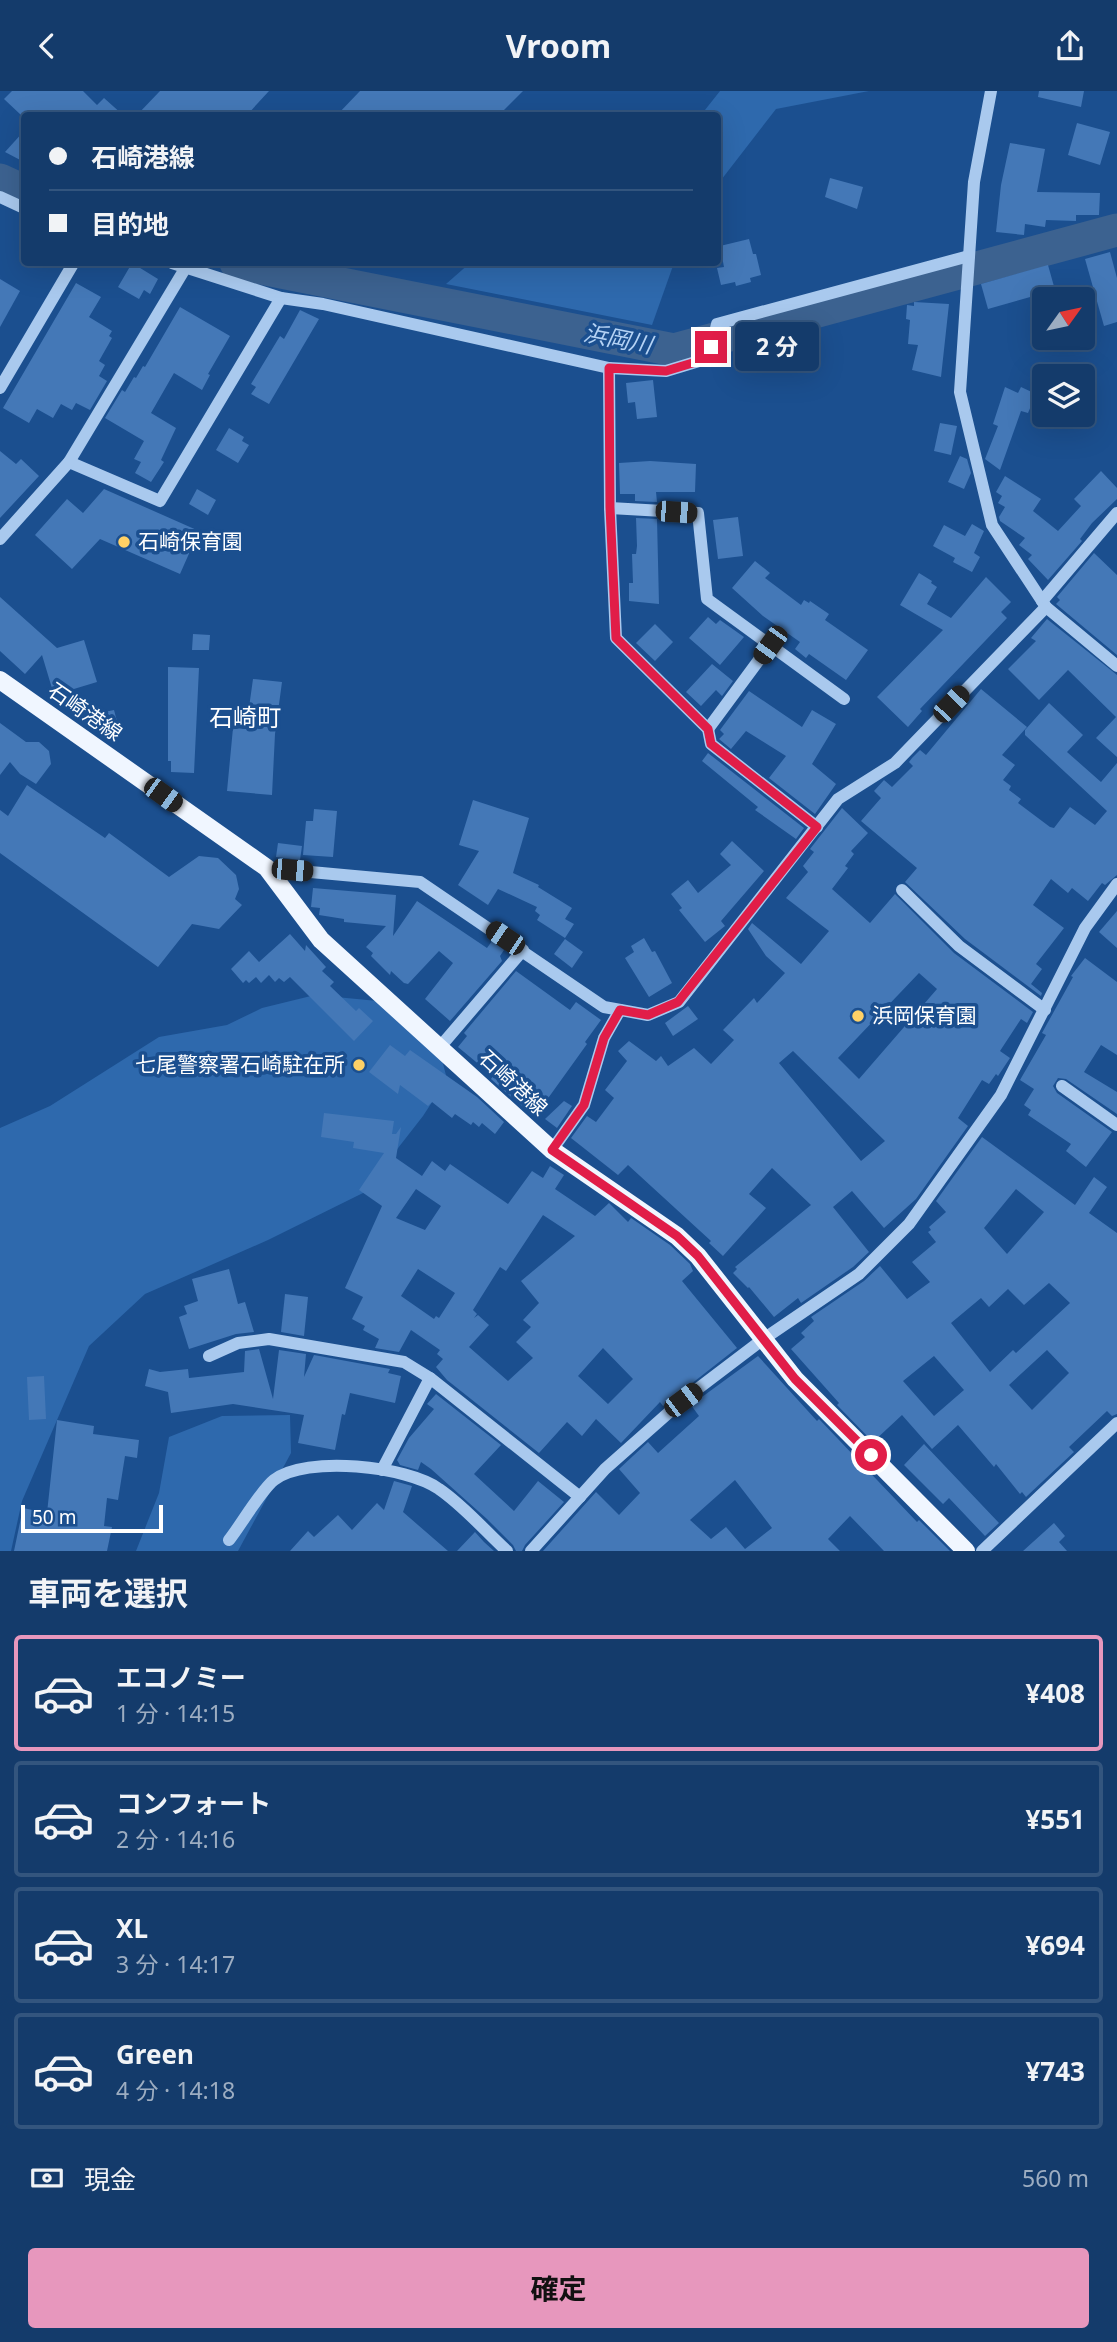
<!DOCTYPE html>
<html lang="ja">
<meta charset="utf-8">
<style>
body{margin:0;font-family:"Noto Sans","Noto Sans JP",sans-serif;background:#214673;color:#f1f3f6;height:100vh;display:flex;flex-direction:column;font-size:26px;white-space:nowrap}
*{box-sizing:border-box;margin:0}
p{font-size:23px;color:#9dadc1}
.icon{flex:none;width:38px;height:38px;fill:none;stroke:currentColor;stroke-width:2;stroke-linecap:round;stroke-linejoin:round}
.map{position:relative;height:1460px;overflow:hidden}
.drawer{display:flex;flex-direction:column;background:#143b6b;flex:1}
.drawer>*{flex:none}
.banner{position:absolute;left:21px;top:21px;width:700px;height:154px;border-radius:7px;box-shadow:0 7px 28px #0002,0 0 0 2px #33557e;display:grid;align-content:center;height:154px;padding:0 28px;background:#143b6b}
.needle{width:46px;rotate:57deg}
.controls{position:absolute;left:1032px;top:196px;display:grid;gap:14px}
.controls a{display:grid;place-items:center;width:63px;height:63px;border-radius:7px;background:#143b6b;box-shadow:0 7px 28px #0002,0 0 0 2px #33557e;font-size:35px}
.scale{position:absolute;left:21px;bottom:18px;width:142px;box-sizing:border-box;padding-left:7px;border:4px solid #fff;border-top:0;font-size:19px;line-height:24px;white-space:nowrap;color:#fff;-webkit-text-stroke:5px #1b4f8f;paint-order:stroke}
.end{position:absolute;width:32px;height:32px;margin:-16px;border:9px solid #e11d48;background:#fff;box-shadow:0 0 0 4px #fff}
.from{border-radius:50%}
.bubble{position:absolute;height:49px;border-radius:7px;background:#143b6b;box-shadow:0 7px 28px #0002,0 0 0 2px #33557e;font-size:23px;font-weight:700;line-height:49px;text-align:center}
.car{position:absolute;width:21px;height:42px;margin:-21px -10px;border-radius:9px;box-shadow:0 0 5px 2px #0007;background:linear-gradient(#222 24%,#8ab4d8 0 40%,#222 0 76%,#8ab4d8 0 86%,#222 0)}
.banner b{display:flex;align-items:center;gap:24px;height:66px;font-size:26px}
.banner b+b{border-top:2px solid #33557e}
.banner i{width:18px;height:18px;background:#f1f3f6}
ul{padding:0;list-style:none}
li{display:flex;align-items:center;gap:21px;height:116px;margin:0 14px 10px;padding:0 14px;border:4px solid #33557e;border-radius:7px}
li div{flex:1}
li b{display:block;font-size:26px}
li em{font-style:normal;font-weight:700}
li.selected{border-color:#e797bd}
li>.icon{width:63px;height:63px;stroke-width:1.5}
h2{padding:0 28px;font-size:32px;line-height:84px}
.pay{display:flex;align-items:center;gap:18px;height:77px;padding:0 28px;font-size:26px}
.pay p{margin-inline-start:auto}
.action{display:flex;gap:14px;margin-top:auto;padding:14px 28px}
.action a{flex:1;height:80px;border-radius:7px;background:#e797bd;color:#111;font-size:28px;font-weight:700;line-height:80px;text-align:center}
header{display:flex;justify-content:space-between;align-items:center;height:91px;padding:0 28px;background:#143b6b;font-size:32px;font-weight:700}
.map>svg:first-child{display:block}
</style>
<header><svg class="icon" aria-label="back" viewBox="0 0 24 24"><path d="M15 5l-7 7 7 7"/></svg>Vroom<svg class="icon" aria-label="share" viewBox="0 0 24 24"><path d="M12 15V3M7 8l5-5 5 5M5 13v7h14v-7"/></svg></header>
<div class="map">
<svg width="1117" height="1460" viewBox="0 0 1117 1460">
<rect width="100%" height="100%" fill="#1b4f8f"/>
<g fill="#2e69ad">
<polygon points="720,0 869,0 776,18 718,93 718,24 701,24"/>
<polygon points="470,172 674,172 652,234 446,193"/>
<polygon points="315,904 388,911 435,942 447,988 423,1025 363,1102 268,1149 145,1203 89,1255 22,1410 11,1460 0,1460 0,1037 50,1015 159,946 227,934 262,917"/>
<polygon points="290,1324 291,1362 238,1460 136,1460 159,1402 169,1346 222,1325"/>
</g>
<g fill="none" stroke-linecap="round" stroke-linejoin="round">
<g stroke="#3c6290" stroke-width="33">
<polyline points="0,89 24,100"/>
<polyline points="236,172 674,259 1117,139"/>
</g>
</g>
<g fill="#4478b7" fill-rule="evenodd">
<polygon points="12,0 83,0 97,14 104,7 123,24 21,24 4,8"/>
<polygon points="160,0 269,0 247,24 137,24"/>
<polygon points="360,0 523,0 499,24 337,24"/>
<polygon points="1039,0 1084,0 1081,16 1038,6"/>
<polygon points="1077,32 1110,41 1100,74 1068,64"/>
<polygon points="24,40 24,71 5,61"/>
<polygon points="1010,52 1045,58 1037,101 1100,102 1099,124 1076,124 1076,130 1046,129 1045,136 1025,133 1024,144 996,141 1001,94"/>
<polygon points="830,87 863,96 857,118 825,106"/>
<polygon points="749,148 753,163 756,163 761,184 750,187 751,191 736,195 735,191 721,194 717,177 724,176 720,155"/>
<polygon points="1110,161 1117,187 1117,231 1104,235 1085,168"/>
<polygon points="132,172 158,188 150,203 144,199 139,208 118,196"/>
<polygon points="1048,174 1055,199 988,218 981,193"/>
<polygon points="0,188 20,200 0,236"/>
<polygon points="76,192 101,206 89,226 112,240 109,245 112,247 99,270 105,274 99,285 107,290 90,319 76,312 72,319 61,313 53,327 37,318 29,332 3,317"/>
<polygon points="914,211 949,213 941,286 912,279 918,254 908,253 910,229 906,228 907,214 914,215"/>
<polygon points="180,216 230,245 208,283 210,284 202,299 174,282 151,322 176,337 161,369 164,371 151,391 135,382 141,371 134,368 144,350 105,327 122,299 125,301 134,286 136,287 143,275 145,276"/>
<polygon points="300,219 319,228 269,313 251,303 256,296 251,293 280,245 284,248"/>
<polygon points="653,289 657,326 637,328 635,311 628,312 626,292"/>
<polygon points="1005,296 1018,302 1021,296 1036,303 1028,322 1021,320 1000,379 985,368 998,335 993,333"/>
<polygon points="940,332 957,335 951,364 934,360"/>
<polygon points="229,337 244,346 242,350 249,354 238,372 216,359"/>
<polygon points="0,360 16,373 21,368 39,385 0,427"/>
<polygon points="960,365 967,368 971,382 964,398 948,391"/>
<polygon points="650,370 696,373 695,401 656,401 657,411 635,410 635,403 620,403 619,372"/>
<polygon points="1101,380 1117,397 1117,408 1092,432 1080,448 1082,450 1048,489 1028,468 1032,464 1019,454 1025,447 1000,430 999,426 1005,416 998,412 1002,405 996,401 1005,385 1041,408 1033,420 1058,440 1081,415 1074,408"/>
<polygon points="104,398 199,440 180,483 100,448 72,478 35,444 67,408 83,422"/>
<polygon points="197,398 216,409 208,424 189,413"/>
<polygon points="738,426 743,465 718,468 713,429"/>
<polygon points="636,427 657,428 659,513 629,510 629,492 633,492 632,463 636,463 637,455"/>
<polygon points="972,433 984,440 974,462 980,466 972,481 953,471 955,467 933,455 944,434 965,445"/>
<polygon points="1094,462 1117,484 1117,564 1056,513 1060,509 1057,506"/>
<polygon points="755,470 770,482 765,487 801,514 804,509 809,512 810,510 829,523 825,529 868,559 846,589 809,563 806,567 795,558 800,551 763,525 732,497"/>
<polygon points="919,482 932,490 931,492 937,496 927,513 951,527 986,486 1011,511 1001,521 1007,527 920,618 922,620 908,636 877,606 943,539 900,514"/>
<polygon points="0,506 57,557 84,549 97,591 54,604 42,564 25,583 0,560"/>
<polygon points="708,526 716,533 720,529 744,546 720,574 689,547"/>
<polygon points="1047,528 1117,584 1117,666 1096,647 1116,626 1068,579 1039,609 1008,578 1036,550 1031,547"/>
<polygon points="655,533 673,551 655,570 636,552"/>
<polygon points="193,543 210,544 209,559 192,559"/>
<polygon points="712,573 733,590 722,605 716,599 701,615 686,601"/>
<polygon points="168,576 199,577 194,682 171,681 171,670 168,670"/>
<polygon points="253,588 282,591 275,643 272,704 227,700 233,637 246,638"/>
<polygon points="981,598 1027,636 1002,664 1015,674 1003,689 1011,695 1009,699 1021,708 1018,712 1050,736 1054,737 1070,716 1095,734 1107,720 1025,644 1025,639 1049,612 1083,644 1067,661 1101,691 1117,672 1117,784 1105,794 1102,792 1088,810 1072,797 1068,802 1051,788 1033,814 1064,837 1036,873 1042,878 1031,893 1042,902 1041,905 965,848 905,791 917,777 861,730 881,707 874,700 884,689 892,696 913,675 909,671 912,667 920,659 926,664"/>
<polygon points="749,600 802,636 812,619 836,633 812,673 836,693 815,723 769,687 786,665 746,640 731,658 719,648 724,643 720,639"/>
<polygon points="114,619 118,634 103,637 100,622"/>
<polygon points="0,632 26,651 39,651 49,660 51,673 36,693 20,683 10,671 0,684"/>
<polygon points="708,662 804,737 796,748 755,719 758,716 702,670"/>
<polygon points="27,694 105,747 109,742 169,786 199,765 218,767 236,784 239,798 235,808 242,814 219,838 192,833 158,876 0,762 0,719 8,725"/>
<polygon points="473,709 529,727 513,782 539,794 538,796 572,817 565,828 574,833 565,847 537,829 540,824 535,820 537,816 498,798 488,814 458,794 479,760 459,754"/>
<path d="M842,717L868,742L851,760L854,763L845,775L848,777L832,798L870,832L895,803L954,862L1033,921L1027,932L1021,928L1000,960L1010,967L998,985L996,983L989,993L982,989L958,1027L968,1035L916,1108L884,1137L852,1100L833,1116L869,1161L853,1176L801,1212L798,1207L774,1226L749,1196L748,1197L733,1182L737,1178L735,1176L811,1114L772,1077L749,1103L766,1117L723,1165L709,1152L711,1150L628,1074L618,1084L571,1047L587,1025L596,1031L614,1007L605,999L627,970L618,960L629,950L656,970L661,965L668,975L694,957L711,973L734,949L723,939L754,907L757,912L785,882L766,865L748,838L752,832L801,873L829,840L786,807L808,781L803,775L814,761L810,758ZM919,882L937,898L859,988L838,967ZM793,960L885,1050L861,1070L779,972Z"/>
<polygon points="314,718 337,720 333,766 303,764 306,730 313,730"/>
<polygon points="732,750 764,780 721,830 725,835 705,851 679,819 682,817 671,803 688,789 698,802 731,774 720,763"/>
<polygon points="278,752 302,755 300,769 276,766"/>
<polygon points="313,797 396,804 393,845 417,810 487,857 492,850 504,859 500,865 502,870 450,930 425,908 453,872 439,860 408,893 404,892 391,880 390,884 371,865 373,862 366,856 386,835 344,831 344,828 319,824 320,817 311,816"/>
<polygon points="1117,820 1117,857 1099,841"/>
<polygon points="290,843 305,860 306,854 326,876 322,880 334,891 330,895 356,920 359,917 373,930 354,950 290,886 284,891 279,887 275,891 269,884 261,892 256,886 249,892 246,889 243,892 231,878 249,860 259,871"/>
<polygon points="644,847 652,861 655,860 672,892 649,906 625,867 634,861 631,855"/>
<polygon points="565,848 583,861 572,877 554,863"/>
<polygon points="1085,867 1117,891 1117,964 1101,954 1084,981 1117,1001 1117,1023 1066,988 1058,987 1053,995 1057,1002 1112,1041 1086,1076 1066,1060 1071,1053 1028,1024 1031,1019 1024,1014 1034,998 1020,989 1046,944 1042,942 1073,886 1071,885"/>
<polygon points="516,880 570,919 576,911 601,929 585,951 587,953 536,1024 518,1012 491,988 493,985 458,956 467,945 464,942"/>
<polygon points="688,915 698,928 673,945 665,932"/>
<polygon points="390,954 405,965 410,959 477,1006 504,1031 495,1043 482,1032 479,1036 473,1031 471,1034 455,1023 452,1027 432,1011 428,1015 400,994 398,1003 369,981"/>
<polygon points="564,1010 572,1015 557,1037 545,1028"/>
<path d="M324,1022L394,1030L392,1043H396L401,1036L396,1067L422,1085L432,1070L445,1080L450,1073L508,1113L532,1080L543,1087L550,1075L564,1084L555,1098L595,1125L609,1112L628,1131L631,1127L670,1154L690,1173L693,1180L682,1190L737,1257L663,1315L660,1311L621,1352L596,1328L582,1345L567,1331L539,1362L447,1289L436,1276L443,1268L437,1263L440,1259L411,1239L399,1261L375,1257L379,1248L363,1239L365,1235L352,1228L363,1206L345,1197L382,1115L359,1099L384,1062L353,1057L354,1051L321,1046ZM416,1098L441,1115L425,1139L396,1127ZM543,1124L575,1145L521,1190L539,1212L523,1229L531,1236L516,1251L533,1267L508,1290L469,1256L489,1234L478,1224L474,1227L477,1223L473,1219L500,1176L506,1180ZM418,1178L455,1202L439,1227L436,1225L434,1228L401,1205ZM603,1257L633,1288L608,1313L578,1285Z"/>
<path d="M982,1046L1075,1114L1094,1086L1107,1096L1089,1122L1117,1142V1323L1112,1325L1107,1320L1069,1356L1074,1361L1026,1406L1022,1401L1020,1403L996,1373L994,1376L958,1334L932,1358L902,1324L873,1351L837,1314L839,1312L791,1258L805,1246L801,1242L814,1230L811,1226L864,1190L880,1175L907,1208L930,1191L912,1171L936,1151L928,1141L931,1139L929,1136L946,1121L936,1110ZM1016,1098L1044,1121L1007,1163L984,1137ZM1049,1192L1070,1212L1016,1262L1013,1259L990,1281L951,1232L981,1207L989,1216L1008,1198L1024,1214ZM1047,1259L1069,1282L1032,1319L1009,1294ZM934,1265L964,1299L934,1325L903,1290Z"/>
<polygon points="229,1178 238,1213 245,1211 254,1241 236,1243 189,1258 179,1226 187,1223 184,1215 198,1210 192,1188"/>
<polygon points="285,1203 308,1206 304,1245 281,1241"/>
<polygon points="259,1258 273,1308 279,1259 306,1263 304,1286 314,1264 390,1278 388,1282 401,1285 395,1312 350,1302 345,1324 342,1323 335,1359 298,1352 304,1324 233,1313 171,1322 168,1301 145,1295 149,1278 160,1281 188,1278 189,1287 244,1281 245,1260"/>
<path d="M758,1265L817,1330L819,1328L917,1431L919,1429L950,1460H884L850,1425L828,1448L840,1460H543L596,1401L619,1424L640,1402L619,1378L648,1351L658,1362L699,1325L691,1314ZM735,1389L772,1437L745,1458L726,1436L711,1448L690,1429Z"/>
<polygon points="44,1285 46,1328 29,1329 27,1286"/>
<polygon points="436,1303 501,1354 474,1383 514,1420 538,1390 564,1411 525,1454 522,1460 516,1460 513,1454 487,1428 431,1378 421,1371 418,1379 400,1374 397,1369 409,1347 434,1318 427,1313"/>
<polygon points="57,1329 94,1335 93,1343 139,1349 137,1367 125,1365 118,1409 107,1407 104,1435 112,1436 107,1460 14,1460 23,1417 47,1422"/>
<polygon points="924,1353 999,1432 985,1445 949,1407 943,1413 904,1374"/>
<polygon points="394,1390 412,1395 403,1421 448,1460 290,1460 308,1440 314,1446 338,1424 352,1439 377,1412 384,1419"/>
<polygon points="1054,1432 1065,1445 1059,1451 1067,1460 1023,1460"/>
<polygon points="475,1441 484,1451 494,1460 457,1460"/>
</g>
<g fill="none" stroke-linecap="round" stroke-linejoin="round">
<g stroke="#a9c9ee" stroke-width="12">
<polyline points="991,0 974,91 960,301 992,434 1046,516 1117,575"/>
<polyline points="0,106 24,117"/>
<polyline points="172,172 281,207 323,213 609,277 666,280 709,267 717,233 969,165"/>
<polyline points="609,277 610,417 616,547 708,638 711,653 817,736"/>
<polyline points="0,297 73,173"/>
<polyline points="69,371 160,410 281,207"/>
<polyline points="610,417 698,422 707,508 844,608"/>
<polyline points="0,448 69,371 186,176"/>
<polyline points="1042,510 1117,422"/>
<polyline points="708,638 770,554"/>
<polyline points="267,777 420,791 604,916 648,924 679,911 838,708 895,672 1046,516"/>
<polyline points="902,799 959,855 1045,919"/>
<polyline points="440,956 523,859"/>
<polyline points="1062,995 1117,1034"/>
<polyline points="552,1059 584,1014 604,947 620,919"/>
<polyline points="209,1265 238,1252 269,1248 404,1271 430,1287 580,1406"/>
<polyline points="382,1379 430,1287"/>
<path d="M229,1449C241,1434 261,1399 274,1389C306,1364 407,1375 439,1398C464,1415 485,1440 507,1460"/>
<polyline points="531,1460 605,1378 683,1309 762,1249 859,1183 909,1133 1001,1004 1085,837 1117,793"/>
<polyline points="982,1460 1117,1332"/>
</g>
<polyline stroke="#f0f6ff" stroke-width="18" points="0,589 267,777 321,849 552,1059 677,1145 698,1165 795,1288 966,1460"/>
</g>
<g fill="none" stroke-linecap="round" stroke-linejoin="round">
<polyline stroke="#e11d48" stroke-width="9" points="711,256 709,267 666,280 609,277 610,416 616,547 708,638 711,653 817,736 678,911 648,924 620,919 604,947 584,1014 552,1059 677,1145 698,1165 795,1288 871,1364"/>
</g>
<g fill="#ffd166" stroke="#1b4f8f" stroke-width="2.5">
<circle cx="124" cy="451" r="7"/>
<circle cx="858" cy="925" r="7"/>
<circle cx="359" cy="974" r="7"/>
</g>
<g text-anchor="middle" stroke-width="7" stroke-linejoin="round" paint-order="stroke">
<g font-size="21" fill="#fff" stroke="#1b4f8f" text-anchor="start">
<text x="138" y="458">石崎保育園</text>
<text x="872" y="932">浜岡保育園</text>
<text x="345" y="981" text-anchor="end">七尾警察署石崎駐在所</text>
</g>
<g font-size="21" fill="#fff" stroke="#1b4f8f">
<text transform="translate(85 621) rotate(35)" y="7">石崎港線</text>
<text transform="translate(513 992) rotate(43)" y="7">石崎港線</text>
</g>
<g font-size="23" font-style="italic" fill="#b5d3f5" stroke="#1b4f8f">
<text transform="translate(618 248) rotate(11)" y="8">浜岡川</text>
</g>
<g font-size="24" fill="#fff" stroke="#1b4f8f">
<text x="245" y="635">石崎町</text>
</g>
</g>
</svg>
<div class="controls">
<a><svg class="needle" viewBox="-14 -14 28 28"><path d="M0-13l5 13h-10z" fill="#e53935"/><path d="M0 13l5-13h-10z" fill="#9dadc1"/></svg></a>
<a><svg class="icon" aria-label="layers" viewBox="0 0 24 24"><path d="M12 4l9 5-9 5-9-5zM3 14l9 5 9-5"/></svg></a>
</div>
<div class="scale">50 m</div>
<i class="end from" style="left:871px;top:1364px"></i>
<i class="end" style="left:711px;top:256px"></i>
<div class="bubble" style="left:735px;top:231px;width:84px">2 分</div>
<i class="car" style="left:676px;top:421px;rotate:94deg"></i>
<i class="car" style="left:770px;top:554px;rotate:216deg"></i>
<i class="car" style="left:951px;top:613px;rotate:44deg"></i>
<i class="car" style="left:163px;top:704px;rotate:126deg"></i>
<i class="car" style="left:292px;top:779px;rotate:95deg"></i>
<i class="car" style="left:505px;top:847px;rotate:304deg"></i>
<i class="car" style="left:683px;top:1309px;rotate:53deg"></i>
<div class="banner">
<b><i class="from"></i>石崎港線</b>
<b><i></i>目的地</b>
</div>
</div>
<section class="drawer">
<h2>車両を選択</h2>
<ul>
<li class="selected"><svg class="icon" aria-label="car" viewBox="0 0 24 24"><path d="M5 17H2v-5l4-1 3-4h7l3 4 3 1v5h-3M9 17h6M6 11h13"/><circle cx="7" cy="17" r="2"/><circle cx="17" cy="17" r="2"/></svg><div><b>エコノミー</b><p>1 分 · 14:15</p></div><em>¥408</em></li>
<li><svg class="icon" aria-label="car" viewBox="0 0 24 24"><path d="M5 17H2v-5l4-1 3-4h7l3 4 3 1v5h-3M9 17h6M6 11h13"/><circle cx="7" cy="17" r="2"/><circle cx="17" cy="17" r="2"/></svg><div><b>コンフォート</b><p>2 分 · 14:16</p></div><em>¥551</em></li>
<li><svg class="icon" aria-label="car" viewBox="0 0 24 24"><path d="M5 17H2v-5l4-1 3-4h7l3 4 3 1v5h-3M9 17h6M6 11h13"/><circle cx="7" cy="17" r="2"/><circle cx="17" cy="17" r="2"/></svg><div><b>XL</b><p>3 分 · 14:17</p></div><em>¥694</em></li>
<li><svg class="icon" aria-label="car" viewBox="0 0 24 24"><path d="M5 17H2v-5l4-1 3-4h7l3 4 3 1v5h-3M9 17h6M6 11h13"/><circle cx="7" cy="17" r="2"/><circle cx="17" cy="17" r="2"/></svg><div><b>Green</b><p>4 分 · 14:18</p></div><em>¥743</em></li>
</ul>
<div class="pay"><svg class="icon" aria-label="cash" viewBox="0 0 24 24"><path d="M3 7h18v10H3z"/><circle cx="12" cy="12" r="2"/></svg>現金<p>560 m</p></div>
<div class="action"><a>確定</a></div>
</section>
